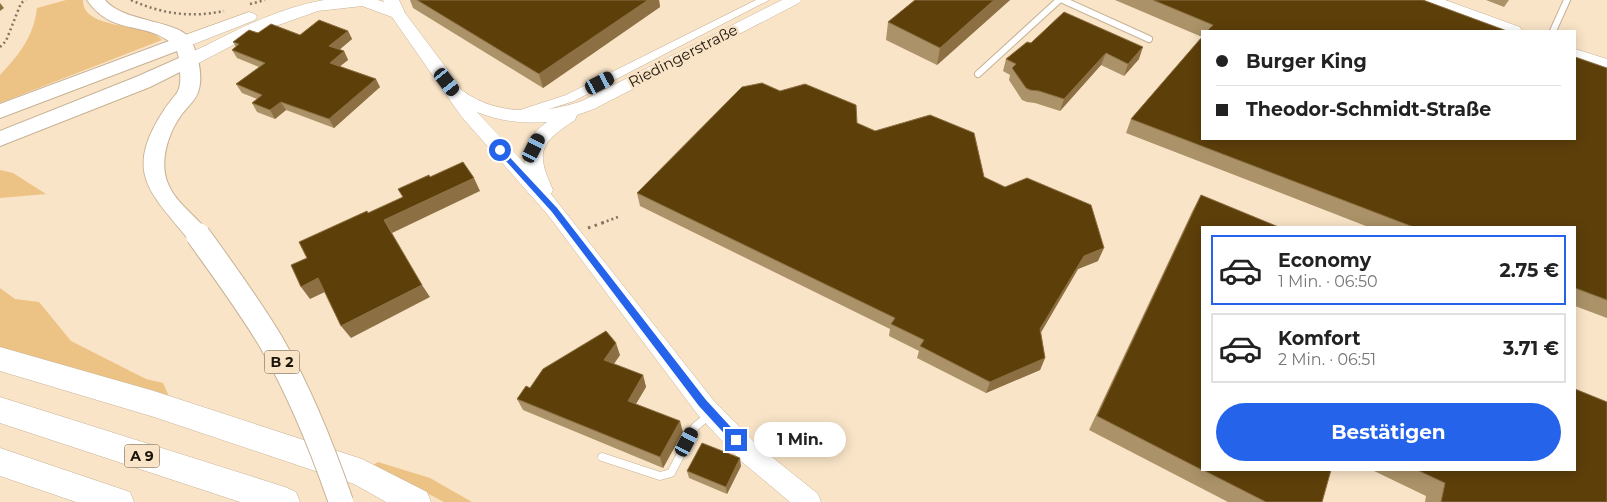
<!DOCTYPE html>
<html lang="de">
<meta charset="utf-8">
<style>
body{margin:0;font-family:Montserrat,sans-serif;background:#f6f6f6;color:#222;height:100vh;display:flex;flex-direction:column;font-size:19px;white-space:nowrap}
*{box-sizing:border-box;margin:0}
p{font-size:16px;color:#767676}
.icon{flex:none;width:28px;height:28px;fill:none;stroke:currentColor;stroke-width:2;stroke-linecap:round;stroke-linejoin:round}
.map{position:relative;flex:1;overflow:hidden}
.side{position:absolute;left:1201px;top:226px;width:375px;height:245px;display:flex;flex-direction:column;background:#fff;border-radius:0px;box-shadow:0 2px 12px #0003}
.side>*{flex:none}
.banner{position:absolute;left:1201px;top:30px;width:375px;height:110px;border-radius:0px;box-shadow:0 2px 12px #0003;display:grid;align-content:center;height:110px;padding:0 15px;background:#fff}
.end{position:absolute;width:22px;height:22px;margin:-11px;border:6px solid #2563eb;background:#fff;box-shadow:0 0 0 2px #fff}
.from{border-radius:50%}
.bubble{position:absolute;height:35px;border-radius:18px;background:#fff;box-shadow:0 2px 12px #0003;font-size:16px;font-weight:700;line-height:35px;text-align:center}
.car{position:absolute;width:15px;height:30px;margin:-15px -8px;border-radius:6px;box-shadow:0 0 4px 1px #0007;background:linear-gradient(#222 24%,#8ab4d8 0 40%,#222 0 76%,#8ab4d8 0 86%,#222 0)}
.banner b{display:flex;align-items:center;gap:18px;height:48px;font-size:19px}
.banner b+b{border-top:1px solid #e0e0e0}
.banner i{width:12px;height:12px;background:#222}
ul{padding:9px 0 0;list-style:none}
li{display:flex;align-items:center;gap:15px;height:70px;margin:0 10px 8px;padding:0 5px;border:2px solid #e0e0e0;border-radius:0px}
li div{flex:1}
li b{display:block;font-size:19px}
li em{font-style:normal;font-weight:700}
li.current{border-color:#2563eb}
li>.icon{width:45px;height:45px;stroke-width:1.5}
.cta{display:flex;gap:10px;margin-top:auto;padding:10px 15px}
.cta a{flex:1;height:58px;border-radius:30px;background:#2563eb;color:#fff;font-size:20px;font-weight:700;line-height:58px;text-align:center}
.map>svg:first-child{display:block}
</style>
<div class="map">
<svg width="1607" height="502" viewBox="0 0 1607 502">
<rect width="100%" height="100%" fill="#f9e4c7"/>
<g fill="#edc285">
<path d="M66,0H83C82,31 148,22 162,40L0,103V75C19,55 34,36 37,8Z"/>
<polygon points="0,170 13,173 46,194 0,198"/>
<polygon points="0,288 15,299 39,302 71,341 146,379 163,383 172,403 0,348"/>
<polygon points="378,462 430,478 472,502 444,502 417,488 370,467"/>
</g>
<g fill="none" stroke-linecap="round" stroke-linejoin="round">
<g stroke="#c7b296" stroke-width="8">
<g id="lane-far1">
<polyline points="1063,0 1149,39"/>
<polyline points="1553,31 1567,0"/>
<polyline points="978,74 1059,0"/>
</g>
</g>
<g stroke="#c7b296" stroke-width="9">
<polyline id="lane" points="602,457 660,476 671,473 695,427 709,415"/>
</g>
<g stroke="#c7b296" stroke-width="1">
<polygon id="street" points="756,0 769,0 574,101 518,119 512,115 514,112 566,95"/>
</g>
<g stroke="#c7b296" stroke-width="1">
<g id="secondary">
<path d="M324,0H378L384,2L383,0H399L405,13C419,32 433,50 447,69C452,76 457,86 463,91C497,116 544,114 582,101L782,0H802L799,3L594,109L577,115L575,120C540,143 535,151 553,190L551,194L714,401L757,445L818,494L821,502H790L741,461L698,415L548,215L461,116L392,17L362,6L318,11L256,33L195,65L189,66L183,65L181,61C186,53 199,49 207,45C244,26 283,7 324,0ZM477,112C499,121 523,124 547,122C532,133 523,145 525,164Z"/>
<polygon points="1422,0 1445,0 1520,27 1522,31 1499,31 1425,3"/>
<polygon points="249,12 255,14 257,17 255,20 189,46 183,47 177,46 175,42 177,38"/>
<polygon points="1575,49 1607,59 1607,70 1575,60"/>
</g>
</g>
<g stroke="#c7b296" stroke-width="2">
<path id="primary" d="M87,0H105C125,24 182,19 192,42C197,54 203,74 199,89C197,99 188,106 182,114C168,133 158,163 169,186C176,202 194,215 206,229L209,235L206,241L198,244L190,241C150,192 123,173 164,110C175,93 182,94 180,72L150,87L0,146V131L136,77L179,58L177,51L0,118V104L169,41C140,21 111,35 87,0Z"/>
</g>
<g stroke="#c7b296" stroke-width="1">
<g id="highway">
<polygon points="0,347 154,391 362,459 427,492 431,502 386,502 354,484 154,417 0,371"/>
<polygon points="0,397 285,487 296,492 300,502 240,502 0,423"/>
<polygon points="0,448 130,492 134,502 76,502 0,476"/>
</g>
</g>
<g stroke="#837562" stroke-width="2.5" stroke-dasharray="2 3" stroke-linecap="butt">
<path d="M131,0C162,14 191,18 224,11"/>
<polyline points="250,4 265,0"/>
<polyline points="0,47 6,41 21,3 26,0"/>
<polyline points="602,223 618,217"/>
</g>
<polyline stroke="#837562" stroke-width="3" stroke-dasharray="2.5 4.5" stroke-linecap="butt" points="588,228 605,222"/>
<use href="#lane-far1" stroke="#fff" stroke-width="6"/>
<use href="#lane" stroke="#fff" stroke-width="8"/>
<use href="#street" fill="#fff" fill-rule="evenodd"/>
<use href="#secondary" fill="#fff" fill-rule="evenodd"/>
<use href="#primary" fill="#fff" fill-rule="evenodd"/>
<use href="#highway" fill="#fff" fill-rule="evenodd"/>
<g stroke="#c7b296" stroke-width="26" stroke-linecap="butt">
<path id="primary-bridge" d="M198,235C223,270 249,305 271,342C300,392 322,447 341,502"/>
</g>
<use href="#primary-bridge" stroke="#fff" stroke-width="24"/>
</g>
<g fill="#ab9268">
<polygon points="410,0 659,0 660,7 543,88 413,8"/>
<polygon points="915,0 1010,0 937,65 886,40 888,22"/>
<polygon points="1115,0 1423,0 1507,31 1202,31 1202,139 1607,68 1607,318 1575,306 1575,228 1371,228 1126,133 1131,119 1202,37"/>
<polygon points="1486,0 1509,0 1504,7"/>
<polygon points="1064,12 1139,59 1124,76 1101,65 1060,111 1035,103 1027,102 1022,100 1009,80 1010,75 1003,71 1006,59 1031,43"/>
<polygon points="348,31 352,39 339,50 344,51 348,60 340,66 380,87 334,128 286,110 275,119 257,112 252,103 257,99 242,93 236,84 259,67 237,58 232,50 236,47 233,42 258,33 300,35"/>
<polygon points="857,123 984,177 1098,261 1078,269 1041,332 1045,358 1040,370 986,393 917,358 919,351 889,336 890,329 640,206 637,193"/>
<polygon points="1201,195 1322,502 1228,502 1089,430 1192,212"/>
<polygon points="620,355 614,364 643,375 646,387 636,404 683,432 663,468 523,410 517,399"/>
<polygon points="741,466 727,494 689,478 687,471"/>
<polygon points="1372,470 1575,470 1607,502 1425,502 1426,496"/>
</g>
<g fill="#8c7043">
<polygon points="648,0 659,0 660,7 543,88 539,74"/>
<polygon points="994,0 1010,0 937,65 940,48"/>
<polygon points="0,3 4,8 0,11"/>
<polygon points="348,31 352,39 333,55 329,46"/>
<polygon points="1143,47 1139,59 1124,76 1128,64"/>
<polygon points="344,51 348,60 334,71 330,63"/>
<polygon points="1106,53 1101,65 1060,111 1064,99"/>
<polygon points="376,79 380,87 334,128 329,119"/>
<polygon points="281,102 286,110 275,119 270,110"/>
<polygon points="474,178 480,191 392,233 384,220"/>
<polygon points="1104,248 1098,261 1078,269 1036,341 1040,329 1084,256"/>
<polygon points="318,278 327,291 310,299 301,287"/>
<polygon points="422,285 430,297 351,338 341,326"/>
<polygon points="616,343 620,355 608,372 604,360"/>
<polygon points="1045,358 1040,370 986,393 990,382"/>
<polygon points="643,375 646,387 631,412 628,401"/>
<polygon points="680,421 683,432 663,468 660,457"/>
<polygon points="740,458 741,466 727,494 726,487"/>
</g>
<g fill="#5d3f0a" stroke="#8c7043">
<polygon points="417,0 648,0 539,74"/>
<polygon points="915,0 994,0 940,48 888,22"/>
<polygon points="1153,0 1423,0 1507,31 1207,31 1213,25"/>
<polygon points="1064,12 1143,47 1128,64 1106,53 1064,99 1039,91 1030,90 1026,88 1012,68 1016,64 1006,59 1027,42 1031,43"/>
<polygon points="319,20 348,31 329,46 344,51 330,63 376,79 329,119 281,102 270,110 252,103 262,95 236,84 265,63 232,50 239,44 233,42 249,30 258,33 271,24 300,35"/>
<polygon points="1202,37 1202,139 1575,139 1575,57 1607,68 1607,300 1575,288 1575,228 1416,228 1131,119"/>
<polygon points="762,83 780,91 805,84 856,105 857,123 875,131 930,115 974,133 984,177 1005,187 1027,178 1091,205 1104,248 1084,256 1040,329 1045,358 990,382 920,346 924,340 891,324 895,318 637,193 742,87"/>
<polygon points="463,162 474,178 384,220 422,285 341,326 318,278 301,287 291,265 307,258 299,242 367,211 368,213 403,197 398,189 429,175 430,177"/>
<polygon points="1201,195 1281,228 1202,228 1202,470 1097,416"/>
<polygon points="606,331 616,343 604,360 643,375 628,401 680,421 660,457 517,399 526,386 530,388 543,369"/>
<polygon points="1575,389 1607,402 1607,502 1441,502 1445,483 1417,470 1575,470"/>
<polygon points="702,443 740,458 726,487 687,471"/>
<polygon points="1203,470 1331,470 1322,502 1266,502"/>
</g>
<polygon fill="#2563eb" points="500,147 557,208 706,400 740,437 740,443 733,443 699,406 552,212 497,151 496,150"/>
<g text-anchor="middle" stroke-width="5" stroke-linejoin="round" paint-order="stroke">
<g fill="#f9e4c7" stroke="#5e5243" stroke-width="1">
<rect x="264.5" y="350.5" width="35" height="23" rx="4"/>
<rect x="124.5" y="444.5" width="35" height="23" rx="4"/>
</g>
<g font-size="14" font-weight="bold" fill="#1c140a">
<text x="282" y="367">B 2</text>
<text x="142" y="461">A 9</text>
</g>
<g font-size="15" fill="#1c140a" stroke="#f9e4c7">
<text transform="translate(683 56) rotate(-27)" y="5">Riedingerstraße</text>
</g>
</g>
</svg>
<i class="end from" style="left:500px;top:150px"></i>
<i class="end" style="left:736px;top:440px"></i>
<div class="bubble" style="left:754px;top:422px;width:92px">1 Min.</div>
<i class="car" style="left:447px;top:82px;rotate:143deg"></i>
<i class="car" style="left:600px;top:83px;rotate:63deg"></i>
<i class="car" style="left:534px;top:148px;rotate:27deg"></i>
<i class="car" style="left:687px;top:442px;rotate:28deg"></i>
<div class="banner">
<b><i class="from"></i>Burger King</b>
<b><i></i>Theodor-Schmidt-Straße</b>
</div>
<section class="side">
<ul>
<li class="current"><svg class="icon" aria-label="car" viewBox="0 0 24 24"><path d="M5 17H2v-5l4-1 3-4h7l3 4 3 1v5h-3M9 17h6M6 11h13"/><circle cx="7" cy="17" r="2"/><circle cx="17" cy="17" r="2"/></svg><div><b>Economy</b><p>1 Min. · 06:50</p></div><em>2.75 €</em></li>
<li><svg class="icon" aria-label="car" viewBox="0 0 24 24"><path d="M5 17H2v-5l4-1 3-4h7l3 4 3 1v5h-3M9 17h6M6 11h13"/><circle cx="7" cy="17" r="2"/><circle cx="17" cy="17" r="2"/></svg><div><b>Komfort</b><p>2 Min. · 06:51</p></div><em>3.71 €</em></li>
</ul>
<div class="cta"><a>Bestätigen</a></div>
</section>
</div>
